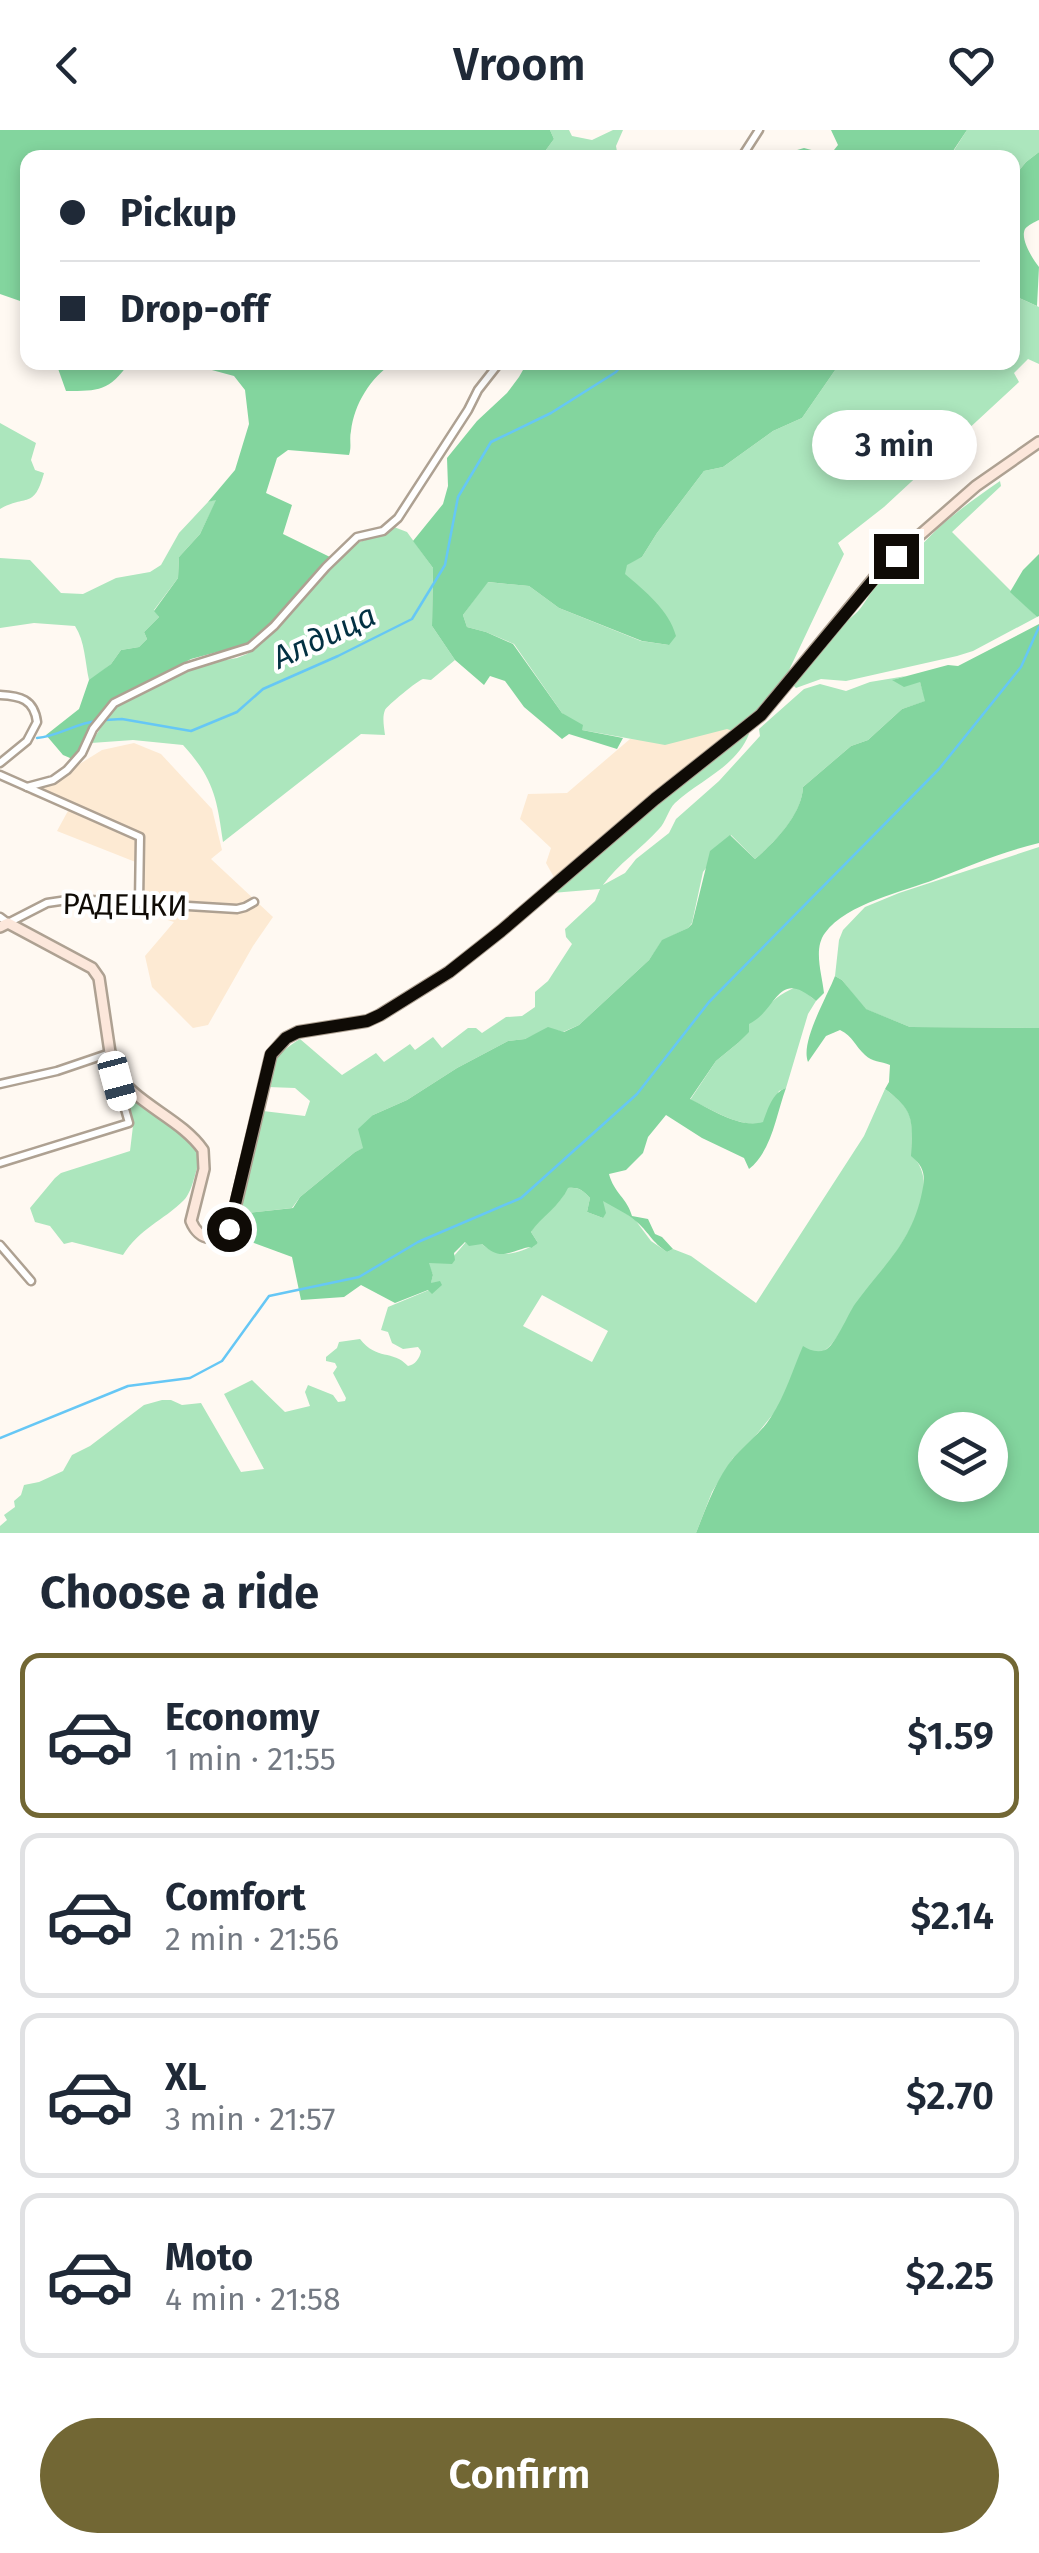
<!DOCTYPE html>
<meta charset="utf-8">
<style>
body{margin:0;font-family:"Fira Sans",sans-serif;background:#f2f2f3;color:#1f2937;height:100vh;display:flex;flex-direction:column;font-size:38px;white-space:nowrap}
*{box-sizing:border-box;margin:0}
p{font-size:32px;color:#747a83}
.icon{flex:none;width:55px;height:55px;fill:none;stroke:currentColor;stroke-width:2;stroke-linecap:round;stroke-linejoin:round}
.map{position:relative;height:1403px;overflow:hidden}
.drawer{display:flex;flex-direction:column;background:#fff;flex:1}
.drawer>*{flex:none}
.hud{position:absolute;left:20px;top:20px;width:1000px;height:220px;border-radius:20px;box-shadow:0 5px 15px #0003;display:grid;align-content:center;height:220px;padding:0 40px;background:#fff}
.controls{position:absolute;left:918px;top:1282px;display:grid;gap:20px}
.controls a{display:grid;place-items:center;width:90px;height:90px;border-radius:50%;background:#fff;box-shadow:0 5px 15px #0003;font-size:50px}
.end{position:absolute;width:45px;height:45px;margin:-22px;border:12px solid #0f0b06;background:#fff;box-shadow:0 0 0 5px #fff}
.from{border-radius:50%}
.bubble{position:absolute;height:70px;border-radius:35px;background:#fff;box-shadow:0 5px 15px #0003;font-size:32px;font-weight:600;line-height:70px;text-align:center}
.car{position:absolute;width:30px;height:60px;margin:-30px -15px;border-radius:12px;box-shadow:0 0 8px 2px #0007;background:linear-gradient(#fff 24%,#345 0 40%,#fff 0 76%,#345 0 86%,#fff 0)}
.hud b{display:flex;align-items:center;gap:35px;height:95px;font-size:38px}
.hud b+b{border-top:2px solid #e0e1e3}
.hud i{width:25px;height:25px;background:#1f2937}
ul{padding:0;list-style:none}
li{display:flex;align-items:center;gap:30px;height:165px;margin:0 20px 15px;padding:0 20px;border:5px solid #e0e1e3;border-radius:20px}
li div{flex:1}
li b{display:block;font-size:38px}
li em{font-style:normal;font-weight:600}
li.on{border-color:#726734}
li>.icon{width:90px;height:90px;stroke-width:1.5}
h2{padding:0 40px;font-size:45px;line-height:120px}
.primary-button{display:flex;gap:20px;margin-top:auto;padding:20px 40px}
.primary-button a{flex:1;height:115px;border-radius:60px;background:#726734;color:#fff;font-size:40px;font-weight:600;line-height:115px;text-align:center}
header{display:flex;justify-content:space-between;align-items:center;height:130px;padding:0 40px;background:#fff;font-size:45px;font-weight:600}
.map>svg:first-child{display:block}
</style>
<header><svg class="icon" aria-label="back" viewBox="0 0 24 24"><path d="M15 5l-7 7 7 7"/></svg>Vroom<svg class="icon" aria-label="heart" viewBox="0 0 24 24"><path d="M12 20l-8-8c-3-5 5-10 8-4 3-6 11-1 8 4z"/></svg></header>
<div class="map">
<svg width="1039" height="1403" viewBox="0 0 1039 1403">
<rect width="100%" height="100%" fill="#fff9f2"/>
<g fill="#fdead3">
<polygon points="767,574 590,728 555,749 546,733 551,718 520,689 528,664 567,663 630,609 659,611"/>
<polygon points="134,613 161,624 212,679 222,720 211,729 273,787 253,816 208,895 193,898 152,857 145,826 174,792 135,780 138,733 57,701 69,679 30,665 102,620"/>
</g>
<g fill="#ace6bd" fill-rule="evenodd">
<polygon points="550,0 569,0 572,6 592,10 613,0 623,0 616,16 618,27 546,28 543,24 554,9"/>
<polygon points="967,0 1039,0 1039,22 1026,32 1013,48 1012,28 949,28"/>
<polygon points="1013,165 1039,177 1039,234 1028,229 1014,243 1019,252 884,377 838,413 844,424 782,555 766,574 736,602 727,599 665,615 582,600 562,583 514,514 486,502 467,497 463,485 487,452 529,456 559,478 641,511 669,515 623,442 627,434 642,427 657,403 704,341 723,337 773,301 802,288 840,233 899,232 903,235 907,232 1012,232"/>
<path d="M0,293L36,313L31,330L35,340L44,343C34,380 26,364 0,379Z"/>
<path d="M1000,351L1001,356L952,402L1037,487L973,521L957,526L846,551L821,549L796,558L793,555L848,490C859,482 863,475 870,464C878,453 889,444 901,435L905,436C929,401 965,375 1000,351Z"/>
<path d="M217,369L200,404L179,427L178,448L154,480L159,487L144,502L147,509L139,517L121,520L111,534L91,550H89C85,532 85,511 75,496L34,493L0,498V428L30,430L61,463L83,464L116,448L150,442L161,435L179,403L208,372Z"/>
<path d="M392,393L394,397L407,402L433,438L432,496L455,530L431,550C428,550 426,549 423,549C418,550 387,576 385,580C382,587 384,597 385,605L361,604L223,712C217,669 214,649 183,615L133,610L91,613L112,580L122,571L142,563L197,535L237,528L247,524L268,508L283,493L302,466L349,416L373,407Z"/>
<path d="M906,546L893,550L920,552L926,571L902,579L868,610L851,616L803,657C802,685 775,712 755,729L731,705L703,742L692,793L688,798L662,811L649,830L579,895L563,902L548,898L525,909L508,911L457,938L407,970L373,985L364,1018L355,1022L300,1067L292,1078L239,1084L263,981L305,986L310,971L295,958L268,957C274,929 275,925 300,909L342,945L376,923L384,932L410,914L415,920L433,907L442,918L468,898H476L482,903L506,887L522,886L535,877V862L548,851L572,814L566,807L565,799L595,771L600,759L552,763L562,754L692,643L746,602L749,604C736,637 700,650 675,673C668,680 666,692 659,699C641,719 618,734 603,755L625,743L636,729L669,703L676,689L719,651L760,606L759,599L804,559L820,554L846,561L870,552Z"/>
<polygon points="1039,717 1039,898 910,897 865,879 842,850 835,846 839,810 843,800 865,777 899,763"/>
<path d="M796,857L800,858L816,871L808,884L786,958L779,961L763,993C739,998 712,979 690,970L716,931L738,913L748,902V894C767,879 772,867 796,857Z"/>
<path d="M885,959C917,982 912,991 911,1025C953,1062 880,1144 856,1176C846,1190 838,1211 824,1221L753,1309L733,1328L712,1362L696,1403H0V1396L7,1390L4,1385L15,1377L14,1371L21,1365L24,1355L39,1352L63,1341L72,1325L90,1316L144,1275L162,1270H171L182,1275L201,1273L241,1342L264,1339L224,1264L252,1250L285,1282L310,1276L305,1262L308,1255L333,1265L338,1272L345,1271L346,1268L333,1243L337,1237L335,1233L326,1231V1227L337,1218L339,1212L360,1209C377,1231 392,1219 408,1236C415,1235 420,1228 421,1221L418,1217L403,1219L392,1213L388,1202L381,1200L388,1177L429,1160L433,1145L428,1133L453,1127L466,1112L467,1114H482C500,1130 518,1124 538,1113L531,1102C540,1085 560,1077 567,1058C578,1057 583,1060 590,1068L587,1082L603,1088L600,1068L623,1081L636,1091L651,1111L667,1122L673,1119L691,1126L756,1173L864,1006ZM542,1165L608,1201L592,1232L523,1196Z"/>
<path d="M125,960L189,1009L201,1025C196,1038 193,1061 184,1070C163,1091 140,1098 123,1125L72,1112L64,1114L50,1096L35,1092L30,1078L55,1048L61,1043L130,1021L133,996Z"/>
</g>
<g fill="#83d59e" fill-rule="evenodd">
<polygon points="0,0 550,0 554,9 543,24 546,28 28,28 27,179 23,172 0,164"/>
<polygon points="831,0 967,0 949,27 773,27 804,18 819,22 834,20 838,15"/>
<path d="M1039,22V90C1036,91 1027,96 1025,99C1020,109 1032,128 1039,137L1037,176L1013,165V48L1026,32Z"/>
<path d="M56,233H129C109,261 99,261 66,261Z"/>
<path d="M186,233H393C371,247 354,274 351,301C349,310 352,316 349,325L288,320L277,328L266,363L292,375L283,404L332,428L298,461L285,480L263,505L247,514L191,529L120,567L99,584L77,631L63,625L46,605L79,579L89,550L111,534L121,520L139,517L147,509L144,502L159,487L154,481L178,448L179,427L200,404L216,370L208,372L235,340L249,294L245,260L234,246Z"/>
<path d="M527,233H840L802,288L773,301L723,337L704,341L657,403L642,427L627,435L625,444C645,461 669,480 676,506L669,515L642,511L559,478L529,456L488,452L463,485L467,497L486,502L513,514L562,583L583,595L582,600L623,608L617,619L569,604L562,609L524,577L505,551L490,546L484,555L455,530L432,496L433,438L413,411L443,374L448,356L447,328L477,291L507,263L519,247Z"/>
<polygon points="1039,424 1039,486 1037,487 1010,462 1023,440"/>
<path d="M1039,494V713C1005,721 968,736 936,749C903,762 847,773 825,803C813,819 822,844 824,863L816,871C777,837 778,880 749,894V902L738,913L716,931L690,969C711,979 740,999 763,992C768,979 772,963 786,958C776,985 772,1021 749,1039L744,1028L702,1008L666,985L648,1007L643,1023L626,1040L609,1044C614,1063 627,1068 632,1086L648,1089L655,1104L662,1107L673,1119L667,1122C651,1111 650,1104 638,1093C627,1083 615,1078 603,1071L606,1083L603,1088L587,1082L590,1068C583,1060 578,1057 568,1058C560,1076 541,1087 531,1102L538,1113C524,1123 539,1114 522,1119C503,1125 498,1128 482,1114L469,1116L465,1112L454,1123L455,1130L452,1134L429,1133L433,1145L431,1153L440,1151L442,1155L432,1164L428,1160L395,1173L361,1155L344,1167L301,1170L292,1127L254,1113L234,1101L239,1084L293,1078L300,1067L355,1022L363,1018L358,999L373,985L407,970L457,938L508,911L525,909L548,897L564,902L579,895L649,830L662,810L688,798L692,794L710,721L730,705L755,729C775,712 802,684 803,657L851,616L868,610L902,579L925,571L920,552L904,557L892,550L948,535L958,536Z"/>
<path d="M835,846L842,850L866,879L910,897L1039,898V1403H696C706,1378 716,1349 734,1327C746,1314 761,1303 771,1287C785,1266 793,1239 803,1216C809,1220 817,1223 825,1220C835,1216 848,1184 855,1174C882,1137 910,1114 921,1067C925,1049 927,1039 911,1026C912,991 916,982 885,959L889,952L890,935C881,931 872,932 865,925C855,916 853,906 840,900L826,906L808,932C800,912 827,867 835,846ZM935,1300H990V1355H935Z"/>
</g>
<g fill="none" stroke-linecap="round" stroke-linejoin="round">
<g stroke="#66c7f5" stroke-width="2.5">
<polyline points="105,590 122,589 191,601 237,582 263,559 338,526 412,489 445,435 458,367 491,312 551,283 616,242 624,232"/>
<path d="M37,608C59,606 76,593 97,591"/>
<polyline points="0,1308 128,1256 190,1248 222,1231 269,1166 359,1147 418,1112 521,1068 637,964 709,872 939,639 1021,537 1039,497"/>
</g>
<g stroke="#aea192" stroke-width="11">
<g id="street">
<polyline points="741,28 759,0"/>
<path d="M0,565C20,566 34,569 37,592L27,611L0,633"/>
<polyline points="0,645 140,707 139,773"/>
<polyline points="27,657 53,650 67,640 82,623 93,599 114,573 186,537 250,517 274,496 326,437 357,407 383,401 398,388 468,280 478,260 500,232"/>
<polyline points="0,787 8,793 47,773 74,769 237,779 245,777 254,772"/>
<polyline points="0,954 57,941 110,923"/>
<polyline points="0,1033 129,993 117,951 118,947"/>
<polyline points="0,1115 31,1151"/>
</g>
</g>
<g stroke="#aea192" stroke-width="14">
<path id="secondary" d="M0,797L8,793L92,838L99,848L112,936C132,974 179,986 203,1020L204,1039L191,1091C199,1111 219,1114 231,1095L271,925L286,908L298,902L367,891L380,885L449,842L501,801L655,669L761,585L875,447L896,426L976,356L1039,312"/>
</g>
<use href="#street" stroke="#fff" stroke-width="6"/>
<use href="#secondary" stroke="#fce7db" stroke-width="9"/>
</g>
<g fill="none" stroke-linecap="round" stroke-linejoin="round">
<polyline stroke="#0f0b06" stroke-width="12" points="229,1099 271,924 286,908 298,902 367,891 380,885 449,842 501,801 655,669 761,585 875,448 896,426"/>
</g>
<g text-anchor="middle" stroke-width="8" stroke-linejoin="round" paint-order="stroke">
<g font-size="30" fill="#0f0b06" stroke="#fff">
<text transform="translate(125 775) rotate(1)" y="10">РАДЕЦКИ</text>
</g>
<g font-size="32" font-style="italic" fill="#023042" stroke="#fff">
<text transform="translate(324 506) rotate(-25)" y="11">Алдица</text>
</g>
</g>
</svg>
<div class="controls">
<a><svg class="icon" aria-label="layers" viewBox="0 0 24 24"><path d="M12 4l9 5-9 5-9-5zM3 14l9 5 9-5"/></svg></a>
</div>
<i class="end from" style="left:229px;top:1099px"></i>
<i class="end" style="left:896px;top:426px"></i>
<div class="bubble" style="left:812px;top:280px;width:165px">3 min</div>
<i class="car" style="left:117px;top:951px;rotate:165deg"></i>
<div class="hud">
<b><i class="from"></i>Pickup</b>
<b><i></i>Drop-off</b>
</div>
</div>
<section class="drawer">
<h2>Choose a ride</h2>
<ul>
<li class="on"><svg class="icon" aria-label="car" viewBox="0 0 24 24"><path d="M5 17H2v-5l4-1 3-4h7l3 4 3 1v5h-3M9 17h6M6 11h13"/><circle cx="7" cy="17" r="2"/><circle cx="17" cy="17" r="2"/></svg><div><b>Economy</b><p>1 min · 21:55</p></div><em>$1.59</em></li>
<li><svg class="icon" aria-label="car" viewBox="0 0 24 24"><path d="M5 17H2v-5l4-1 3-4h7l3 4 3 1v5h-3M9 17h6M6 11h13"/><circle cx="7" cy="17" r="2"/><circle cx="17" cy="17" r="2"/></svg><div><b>Comfort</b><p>2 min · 21:56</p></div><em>$2.14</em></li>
<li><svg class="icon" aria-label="car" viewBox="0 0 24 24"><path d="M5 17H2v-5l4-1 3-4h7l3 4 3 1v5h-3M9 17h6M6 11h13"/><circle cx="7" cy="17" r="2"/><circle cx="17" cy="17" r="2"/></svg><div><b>XL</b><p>3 min · 21:57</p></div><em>$2.70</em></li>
<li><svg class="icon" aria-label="car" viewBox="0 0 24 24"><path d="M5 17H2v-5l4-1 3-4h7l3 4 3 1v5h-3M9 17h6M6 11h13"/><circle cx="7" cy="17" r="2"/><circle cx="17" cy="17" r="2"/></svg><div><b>Moto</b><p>4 min · 21:58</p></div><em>$2.25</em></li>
</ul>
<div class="primary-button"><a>Confirm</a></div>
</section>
